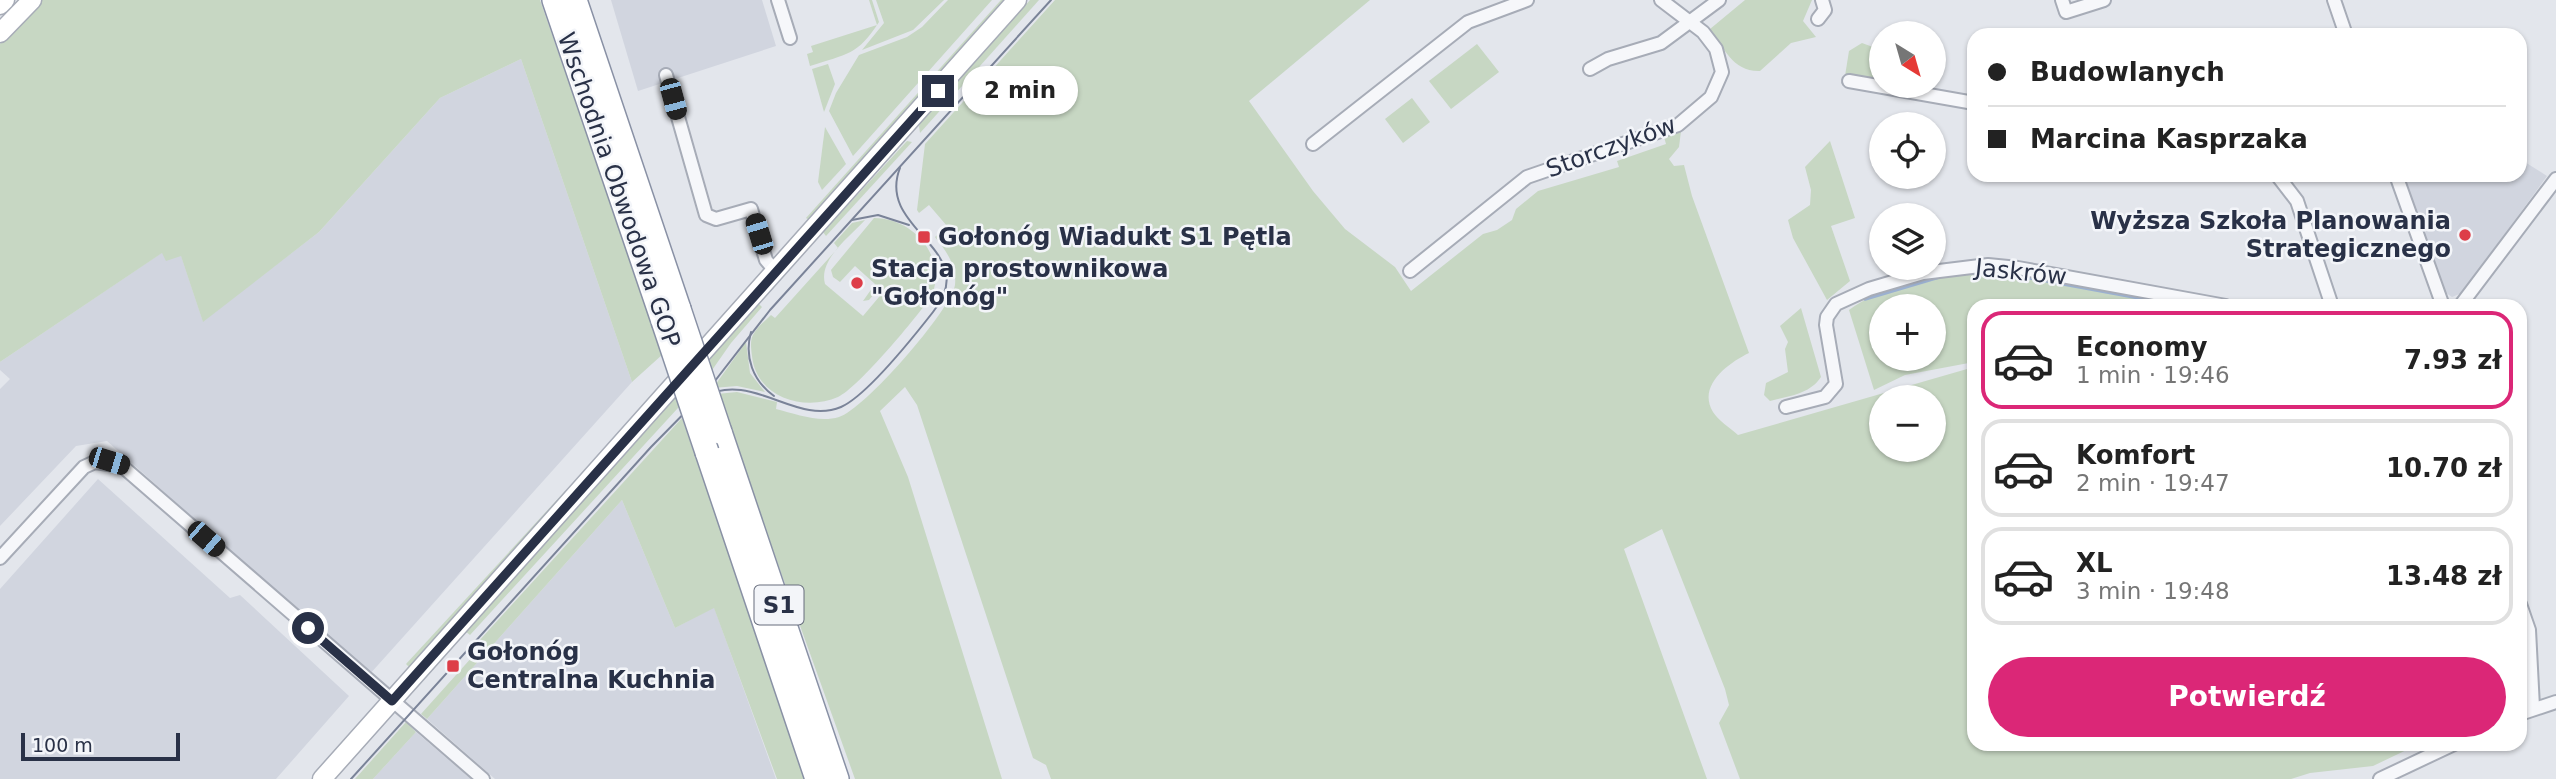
<!DOCTYPE html>
<html lang="pl">
<meta charset="utf-8">
<style>
body{margin:0;font-family:"DejaVu Sans",sans-serif;background:#f6f6f6;color:#222;height:100vh;display:flex;flex-direction:column;font-size:26px;white-space:nowrap}
*{box-sizing:border-box;margin:0}
p{font-size:23px;color:#767676}
.icon{flex:none;width:38px;height:38px;fill:none;stroke:currentColor;stroke-width:2;stroke-linecap:round;stroke-linejoin:round}
.map{position:relative;flex:1;overflow:hidden}
.side{position:absolute;left:1967px;top:299px;width:560px;height:452px;display:flex;flex-direction:column;background:#fff;border-radius:21px;box-shadow:0 2px 5px #0004}
.side>*{flex:none}
.hud{position:absolute;left:1967px;top:28px;width:560px;height:154px;border-radius:21px;box-shadow:0 2px 5px #0004;display:grid;align-content:center;height:154px;padding:0 21px;background:#fff}
.needle{width:46px;rotate:143deg}
.tools{position:absolute;left:1869px;top:21px;display:grid;gap:14px}
.tools a{display:grid;place-items:center;width:77px;height:77px;border-radius:50%;background:#fff;box-shadow:0 2px 5px #0004;font-size:35px}
.scale{position:absolute;left:21px;bottom:18px;width:159px;box-sizing:border-box;padding-left:7px;border:4px solid #293147;border-top:0;font-size:19px;line-height:24px;white-space:nowrap;color:#293147;-webkit-text-stroke:5px #f3f5f9;paint-order:stroke}
.end{position:absolute;width:32px;height:32px;margin:-16px;border:9px solid #293147;background:#fff;box-shadow:0 0 0 4px #fff}
.from{border-radius:50%}
.bubble{position:absolute;height:49px;border-radius:24px;background:#fff;box-shadow:0 2px 5px #0004;font-size:23px;font-weight:700;line-height:49px;text-align:center}
.car{position:absolute;width:21px;height:42px;margin:-21px -10px;border-radius:9px;box-shadow:0 0 5px 2px #0007;background:linear-gradient(#222 24%,#8ab4d8 0 40%,#222 0 76%,#8ab4d8 0 86%,#222 0)}
.hud b{display:flex;align-items:center;gap:24px;height:66px;font-size:26px}
.hud b+b{border-top:2px solid #e0e0e0}
.hud i{width:18px;height:18px;background:#222}
ul{padding:12px 0 0;list-style:none}
li{display:flex;align-items:center;gap:21px;height:98px;margin:0 14px 10px;padding:0 7px;border:4px solid #e0e0e0;border-radius:21px}
li div{flex:1}
li b{display:block;font-size:26px}
li em{font-style:normal;font-weight:700}
li.current{border-color:#db2777}
li>.icon{width:63px;height:63px;stroke-width:1.5}
.button{display:flex;gap:14px;margin-top:auto;padding:14px 21px}
.button a{flex:1;height:80px;border-radius:42px;background:#db2777;color:#fff;font-size:28px;font-weight:700;line-height:80px;text-align:center}
.map>svg:first-child{display:block}
</style>
<div class="map">
<svg width="2556" height="779" viewBox="0 0 2556 779">
<rect width="100%" height="100%" fill="#e3e6ec"/>
<g fill="#d1d5df">
<polygon points="611,0 762,0 776,46 638,91"/>
<polygon points="521,59 632,382 369,675 107,441 76,446 0,526 0,389 10,379 0,370 0,362 163,252 181,255 203,321 319,232 440,98"/>
<polygon points="2520,159 2547,176 2462,293 2452,297 2446,293 2403,175 2520,175"/>
<polygon points="98,479 230,598 240,595 349,696 276,779 0,779 0,589"/>
<polygon points="622,500 675,628 714,607 776,779 495,779 427,719"/>
<polygon points="416,732 471,779 373,779"/>
</g>
<g fill="#c7d7c3" fill-rule="evenodd">
<polygon points="41,0 540,0 663,354 632,382 521,59 440,98 319,232 203,322 181,256 166,261 162,253 0,362 0,44"/>
<path d="M869,0H872L879,22C858,55 847,54 810,66L807,54L813,52L811,46L877,25Z"/>
<polygon points="876,0 944,0 913,30 862,50 884,23"/>
<polygon points="948,0 992,0 853,156 829,111 836,93 859,55 907,37 922,27"/>
<polygon points="1001,0 1008,0 811,221 806,218"/>
<polygon points="1030,0 1039,0 920,133 919,126 922,121"/>
<path d="M1055,0H1370L1249,101L1313,191L1345,229L1395,267L1411,291L1483,234L1497,230L1512,220L1516,209L1538,191L1619,167L1617,161L1666,144L1664,137L1681,131L1679,147L1669,159L1674,166L1684,165L1692,196L1749,353C1728,363 1697,386 1713,412C1718,420 1730,428 1738,435L1974,367V744H2419L2373,766L2310,773L2291,779H1740L1719,723L1729,705L1725,689L1662,529L1624,549L1707,779H1051L1046,765L1033,758L917,405L905,387L880,411L908,477L1002,779H855L717,394L737,392L777,402L776,409C796,414 819,423 839,417C864,410 951,310 955,285C957,265 946,251 935,237L947,226L929,205L919,213L917,210L925,144ZM1881,397H1934V450H1881Z"/>
<path d="M1745,0H1812L1803,21L1816,37L1791,43L1760,71C1733,72 1724,48 1710,29Z"/>
<polygon points="1862,43 1881,50 1881,82 1845,76 1849,51"/>
<polygon points="1477,44 1499,72 1451,109 1429,81"/>
<polygon points="828,64 835,84 824,112 812,69"/>
<polygon points="1412,98 1430,122 1403,143 1385,119"/>
<polygon points="825,127 846,164 822,190 818,182"/>
<polygon points="907,141 912,142 826,236 823,232"/>
<polygon points="1830,141 1855,218 1831,226 1850,281 1827,300 1793,238 1788,220 1810,205 1811,190 1805,167"/>
<path d="M874,218C913,218 947,256 932,295C918,316 858,388 838,397C804,412 756,397 752,356C751,349 750,340 753,335C757,327 765,321 771,315L775,318L838,248L834,243L852,223L865,220C851,236 818,259 825,284L863,316L884,291L880,287L869,300L863,301L875,284L855,266L840,282L833,277L831,270Z"/>
<path d="M1961,272L2030,274L2187,306H1974V362L1905,375L1874,390L1849,310C1879,288 1924,277 1961,272ZM1881,306H1934V359H1881Z"/>
<polygon points="759,304 762,307 731,343 710,373 470,635 465,631"/>
<path d="M1801,308L1821,377C1810,394 1789,396 1770,401L1764,395L1766,383L1788,372L1785,349L1788,342L1780,326Z"/>
<polygon points="746,342 750,373 765,392 737,386 713,388"/>
<polygon points="682,418 806,779 777,779 714,608 675,628 622,500 427,719 421,714 482,646 478,642"/>
<polygon points="566,490 564,496 410,668 406,664"/>
<polygon points="406,722 416,732 373,779 355,779"/>
</g>
<g fill="none" stroke-linecap="round" stroke-linejoin="round">
<g stroke="#9bb0d0" stroke-width="3.5">
<polyline points="1971,273 2003,273 2183,306"/>
<polyline points="1865,299 1939,277"/>
</g>
<g stroke="#a7acb7" stroke-width="16">
<g id="street">
<polyline points="778,0 790,38"/>
<polyline points="2062,0 2066,12 2104,0"/>
<polyline points="2334,0 2346,35"/>
<polyline points="1818,19 1825,10 1822,0"/>
<polyline points="1590,69 1608,59 1661,43 1719,0"/>
<polyline points="666,75 706,215 716,219 751,209 766,260 776,272"/>
<polyline points="1849,81 1974,103"/>
<polyline points="1313,144 1468,22 1527,0"/>
<polyline points="2277,175 2297,201 2332,306"/>
<polyline points="2396,175 2443,306"/>
<polyline points="1410,271 1527,177 1678,125 1711,97 1722,72 1716,49 1703,32 1661,0"/>
<polyline points="2460,306 2556,179"/>
<polyline points="1786,407 1825,397 1836,384 1826,325 1827,317 1836,304 1869,289 1923,273 1988,265 2018,268 2226,306"/>
<polyline points="0,558 84,467 95,462 122,466 483,779"/>
<polyline points="2520,604 2529,630 2533,707"/>
<polyline points="2520,714 2556,702"/>
<polyline points="2380,779 2454,744"/>
</g>
</g>
<g stroke="#a7acb7" stroke-width="21">
<g id="secondary">
<polyline points="0,5 5,0"/>
<polyline points="0,33 32,0"/>
<polyline points="322,779 1017,0"/>
</g>
</g>
<g stroke="#8991a5" stroke-width="26">
<g id="highway">
<polyline points="554,0 663,321"/>
<polyline points="575,0 679,309"/>
<polyline points="720,432 837,779"/>
<polyline points="707,452 817,779"/>
</g>
</g>
<use href="#street" stroke="#f6f7fa" stroke-width="12"/>
<use href="#secondary" stroke="#fff" stroke-width="18"/>
<use href="#highway" stroke="#fff" stroke-width="23"/>
<g stroke="#7a8398" stroke-width="2">
<polyline points="852,220 878,215 909,225"/>
<path d="M751,332C744,357 753,381 774,396"/>
<path d="M703,397C752,370 796,426 841,407C866,396 915,335 933,312C984,249 875,231 900,168"/>
<polyline points="351,779 651,447 711,386 770,310 1051,0"/>
</g>
<g stroke="#8991a5" stroke-width="26" stroke-linecap="butt">
<g id="highway-bridge">
<polyline points="679,309 720,432"/>
<polyline points="663,321 707,452"/>
</g>
</g>
<use href="#highway-bridge" stroke="#fff" stroke-width="23"/>
</g>
<g fill="none" stroke-linecap="round" stroke-linejoin="round">
<polyline stroke="#293147" stroke-width="9" points="308,628 392,701 938,91"/>
</g>
<g fill="#dd3d48" stroke="#f3f5f9" stroke-width="2.5">
<circle cx="2465" cy="235" r="7"/>
<rect x="917" y="230" width="14" height="14" rx="3.5"/>
<circle cx="857" cy="283" r="7"/>
<rect x="446" y="659" width="14" height="14" rx="3.5"/>
</g>
<g text-anchor="middle" stroke-width="5" stroke-linejoin="round" paint-order="stroke">
<rect fill="#f3f5f9" stroke="#666c7c" stroke-width="2" x="754.5" y="585.5" width="49" height="39" rx="5"/>
<g font-size="23" font-weight="bold" fill="#293147">
<text x="779" y="613">S1</text>
</g>
<g font-size="24" fill="#293147" stroke="#f3f5f9">
<text transform="translate(1611 147) rotate(-20)" y="8">Storczyków</text>
<text transform="translate(619 190) rotate(71)" y="8">Wschodnia Obwodowa GOP</text>
<text transform="translate(2021 272) rotate(6)" y="8">Jaskrów</text>
</g>
<g font-size="24" font-weight="bold" fill="#293147" stroke="#f3f5f9" text-anchor="start">
<text x="2451" y="229" text-anchor="end">Wyższa Szkoła Planowania<tspan x="2451" dy="28">Strategicznego</tspan></text>
<text x="938" y="245">Gołonóg Wiadukt S1 Pętla</text>
<text x="871" y="277">Stacja prostownikowa<tspan x="871" dy="28">"Gołonóg"</tspan></text>
<text x="467" y="660">Gołonóg<tspan x="467" dy="28">Centralna Kuchnia</tspan></text>
</g>
</g>
</svg>
<div class="tools">
<a><svg class="needle" viewBox="-14 -14 28 28"><path d="M0-13l5 13h-10z" fill="#e53935"/><path d="M0 13l5-13h-10z" fill="#767676"/></svg></a>
<a><svg class="icon" aria-label="locate" viewBox="0 0 24 24"><circle cx="12" cy="12" r="6"/><path d="M12 2v4M12 18v4M2 12h4M18 12h4"/></svg></a>
<a><svg class="icon" aria-label="layers" viewBox="0 0 24 24"><path d="M12 4l9 5-9 5-9-5zM3 14l9 5 9-5"/></svg></a>
<a>+</a>
<a>−</a>
</div>
<div class="scale">100 m</div>
<i class="end from" style="left:308px;top:628px"></i>
<i class="end" style="left:938px;top:91px"></i>
<div class="bubble" style="left:962px;top:66px;width:116px">2 min</div>
<i class="car" style="left:673px;top:99px;rotate:165deg"></i>
<i class="car" style="left:759px;top:234px;rotate:343deg"></i>
<i class="car" style="left:109px;top:461px;rotate:107deg"></i>
<i class="car" style="left:206px;top:539px;rotate:131deg"></i>
<div class="hud">
<b><i class="from"></i>Budowlanych</b>
<b><i></i>Marcina Kasprzaka</b>
</div>
<section class="side">
<ul>
<li class="current"><svg class="icon" aria-label="car" viewBox="0 0 24 24"><path d="M5 17H2v-5l4-1 3-4h7l3 4 3 1v5h-3M9 17h6M6 11h13"/><circle cx="7" cy="17" r="2"/><circle cx="17" cy="17" r="2"/></svg><div><b>Economy</b><p>1 min · 19:46</p></div><em>7.93 zł</em></li>
<li><svg class="icon" aria-label="car" viewBox="0 0 24 24"><path d="M5 17H2v-5l4-1 3-4h7l3 4 3 1v5h-3M9 17h6M6 11h13"/><circle cx="7" cy="17" r="2"/><circle cx="17" cy="17" r="2"/></svg><div><b>Komfort</b><p>2 min · 19:47</p></div><em>10.70 zł</em></li>
<li><svg class="icon" aria-label="car" viewBox="0 0 24 24"><path d="M5 17H2v-5l4-1 3-4h7l3 4 3 1v5h-3M9 17h6M6 11h13"/><circle cx="7" cy="17" r="2"/><circle cx="17" cy="17" r="2"/></svg><div><b>XL</b><p>3 min · 19:48</p></div><em>13.48 zł</em></li>
</ul>
<div class="button"><a>Potwierdź</a></div>
</section>
</div>
